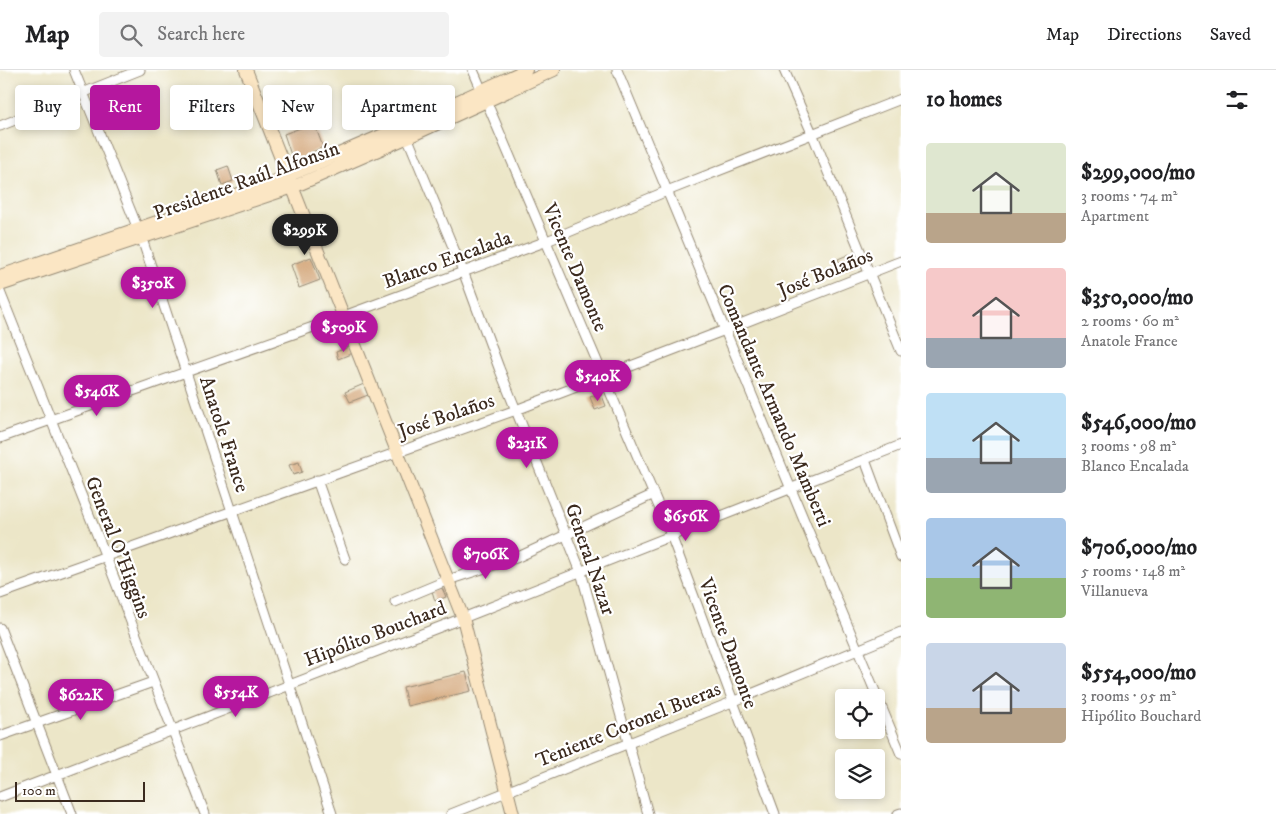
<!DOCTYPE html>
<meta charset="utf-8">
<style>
body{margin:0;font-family:"IM FELL DW Pica",serif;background:#f2f2f2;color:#202124;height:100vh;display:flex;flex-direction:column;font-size:19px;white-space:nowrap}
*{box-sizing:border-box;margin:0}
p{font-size:16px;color:#757577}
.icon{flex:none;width:28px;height:28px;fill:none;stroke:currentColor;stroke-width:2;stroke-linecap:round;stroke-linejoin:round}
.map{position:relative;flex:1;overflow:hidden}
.side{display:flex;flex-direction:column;background:#fff;width:375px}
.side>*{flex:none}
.guide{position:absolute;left:15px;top:15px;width:475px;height:45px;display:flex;gap:10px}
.controls{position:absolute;left:835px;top:619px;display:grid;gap:10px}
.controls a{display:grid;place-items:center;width:50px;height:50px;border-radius:5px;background:#fff;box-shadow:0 2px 8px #0003;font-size:25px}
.scale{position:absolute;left:15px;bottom:12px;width:130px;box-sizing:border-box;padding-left:5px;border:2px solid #3b2a1e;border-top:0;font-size:14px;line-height:18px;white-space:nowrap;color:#3b2a1e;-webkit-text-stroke:4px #fff;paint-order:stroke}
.price{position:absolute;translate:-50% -42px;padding:0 11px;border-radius:18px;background:#b5179e;color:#fff;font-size:16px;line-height:32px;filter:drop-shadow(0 1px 2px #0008)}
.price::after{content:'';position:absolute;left:50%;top:30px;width:15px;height:11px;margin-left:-8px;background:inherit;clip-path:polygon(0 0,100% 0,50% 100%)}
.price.current{background:#222;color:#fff}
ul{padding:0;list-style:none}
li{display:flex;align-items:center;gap:15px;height:125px;padding:0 25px}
li span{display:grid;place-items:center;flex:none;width:140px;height:100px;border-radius:5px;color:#555}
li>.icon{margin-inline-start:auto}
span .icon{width:60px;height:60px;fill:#fffc;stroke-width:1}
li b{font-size:21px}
h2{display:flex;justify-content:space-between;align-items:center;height:60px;padding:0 25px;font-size:21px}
.chip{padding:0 18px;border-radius:5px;background:#fff;box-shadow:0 2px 8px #0003;font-size:18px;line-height:45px}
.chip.current{background:#b5179e;color:#fff}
header{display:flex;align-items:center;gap:30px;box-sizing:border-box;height:70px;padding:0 25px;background:#fff;border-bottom:1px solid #e0e0e0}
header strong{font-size:24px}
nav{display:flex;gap:28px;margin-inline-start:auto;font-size:18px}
.search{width:350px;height:45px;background:#f2f2f2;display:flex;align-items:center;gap:12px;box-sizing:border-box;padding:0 18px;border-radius:5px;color:#757577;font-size:19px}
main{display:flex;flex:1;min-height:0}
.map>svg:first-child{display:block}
.building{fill:#d4a77a}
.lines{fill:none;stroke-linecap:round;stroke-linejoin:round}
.street-casing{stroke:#948873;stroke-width:11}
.secondary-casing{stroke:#948873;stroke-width:14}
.street{stroke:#fff;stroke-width:9}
.secondary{stroke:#fbe6c4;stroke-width:12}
.labels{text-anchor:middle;stroke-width:4.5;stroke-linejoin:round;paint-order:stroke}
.street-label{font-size:20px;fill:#3b2a1e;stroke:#fff}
</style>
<header>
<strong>Map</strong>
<div class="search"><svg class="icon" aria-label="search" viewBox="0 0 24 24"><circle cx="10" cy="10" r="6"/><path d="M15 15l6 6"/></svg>Search here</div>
<nav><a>Map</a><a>Directions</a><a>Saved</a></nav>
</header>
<main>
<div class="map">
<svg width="901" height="744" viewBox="0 0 901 744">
<rect width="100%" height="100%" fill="#fff"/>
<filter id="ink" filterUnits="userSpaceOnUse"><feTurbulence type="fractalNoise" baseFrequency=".02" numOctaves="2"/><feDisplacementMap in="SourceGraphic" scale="10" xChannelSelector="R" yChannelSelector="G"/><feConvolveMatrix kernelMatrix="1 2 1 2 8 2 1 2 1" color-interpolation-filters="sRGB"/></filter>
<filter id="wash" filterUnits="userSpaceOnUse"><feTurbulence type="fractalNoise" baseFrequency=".0096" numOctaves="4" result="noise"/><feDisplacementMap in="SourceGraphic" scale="20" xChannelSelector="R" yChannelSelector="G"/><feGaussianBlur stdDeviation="1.12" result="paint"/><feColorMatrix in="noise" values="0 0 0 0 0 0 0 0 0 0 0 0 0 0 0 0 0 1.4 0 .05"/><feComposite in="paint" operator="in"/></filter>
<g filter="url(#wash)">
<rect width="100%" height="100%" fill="#ece6c8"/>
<g id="blocks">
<path class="building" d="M314,53L323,77L293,91L284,64Z
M228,96L233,111L222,115L217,100Z
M300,159L305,169L287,176L283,166Z
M850,184L855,195L843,200L838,189Z
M311,187L320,210L299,218L291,195Z
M351,276L353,283L338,289L336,282Z
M364,314L368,325L350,332L345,322Z
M601,323L606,336L595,340L590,327Z
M299,392L302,402L293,405L289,395Z
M442,518L446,527L435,531L432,521Z
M466,602L471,621L407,636L403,617Z"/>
</g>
</g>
<g filter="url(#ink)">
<use href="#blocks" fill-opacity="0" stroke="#948873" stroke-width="1"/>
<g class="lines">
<defs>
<path id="street" d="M74,0L142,169L332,744
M473,0L671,465L775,744
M617,0L901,684
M784,0L812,63L901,281
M0,56L140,0
M406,64L463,201L499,298L581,502L648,744
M0,222L106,487L205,744
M0,368L344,246L547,171L667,121L901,29
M865,390L901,487
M317,410L345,489
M0,524L516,340L725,260L901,191
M395,532L448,510L516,488L652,425
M0,558L72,744
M0,666L153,612
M0,727L463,548L901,375
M451,744L732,632L901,562
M898,744L901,743"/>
<path id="secondary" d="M246,0L463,548L513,744
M0,206L276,111L404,56L526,0
M0,215L293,117L408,67L554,0"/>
</defs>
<use href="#street" class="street-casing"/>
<use href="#secondary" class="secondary-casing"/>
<use href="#street" class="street"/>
<use href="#secondary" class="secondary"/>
</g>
</g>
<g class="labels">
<g class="street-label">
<text transform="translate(246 110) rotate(-20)" y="7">Presidente Raúl Alfonsín</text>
<text transform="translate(447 189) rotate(-20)" y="7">Blanco Encalada</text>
<text transform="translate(576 197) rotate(67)" y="7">Vicente Damonte</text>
<text transform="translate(825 202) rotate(-22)" y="7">José Bolaños</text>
<text transform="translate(775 335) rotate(67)" y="7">Comandante Armando Mamberti</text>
<text transform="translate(446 345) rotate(-19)" y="7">José Bolaños</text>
<text transform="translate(225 364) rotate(72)" y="7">Anatole France</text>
<text transform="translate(119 477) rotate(69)" y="7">General O'Higgins</text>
<text transform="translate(591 489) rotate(71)" y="7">General Nazar</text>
<text transform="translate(375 563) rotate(-21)" y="7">Hipólito Bouchard</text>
<text transform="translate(729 573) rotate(70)" y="7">Vicente Damonte</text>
<text transform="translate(628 654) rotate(-22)" y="7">Teniente Coronel Bueras</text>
</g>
</g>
</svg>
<div class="controls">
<a><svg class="icon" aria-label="locate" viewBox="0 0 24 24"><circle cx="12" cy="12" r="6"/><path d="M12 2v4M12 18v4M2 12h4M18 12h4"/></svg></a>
<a><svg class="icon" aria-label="layers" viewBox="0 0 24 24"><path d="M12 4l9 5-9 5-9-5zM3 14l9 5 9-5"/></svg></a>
</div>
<div class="scale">100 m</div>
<b class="price current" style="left:305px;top:186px">$299K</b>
<b class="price" style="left:153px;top:239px">$350K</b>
<b class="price" style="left:344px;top:283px">$509K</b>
<b class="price" style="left:598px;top:332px">$540K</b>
<b class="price" style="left:97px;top:347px">$546K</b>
<b class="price" style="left:527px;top:399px">$231K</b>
<b class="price" style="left:686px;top:472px">$656K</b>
<b class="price" style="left:486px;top:510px">$706K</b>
<b class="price" style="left:236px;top:648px">$554K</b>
<b class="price" style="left:81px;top:651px">$622K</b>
<div class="guide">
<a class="chip">Buy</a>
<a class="chip current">Rent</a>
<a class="chip">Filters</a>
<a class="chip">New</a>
<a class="chip">Apartment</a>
</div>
</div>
<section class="side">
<h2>10 homes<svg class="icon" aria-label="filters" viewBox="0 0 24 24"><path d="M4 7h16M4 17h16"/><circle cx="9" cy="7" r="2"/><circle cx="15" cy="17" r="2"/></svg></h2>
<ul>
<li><span style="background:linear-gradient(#dfe7d0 70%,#b9a48a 0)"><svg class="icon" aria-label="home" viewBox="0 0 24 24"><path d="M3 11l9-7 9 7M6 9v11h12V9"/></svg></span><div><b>$299,000/mo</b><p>3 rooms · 74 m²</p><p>Apartment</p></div></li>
<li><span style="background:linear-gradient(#f6c9c9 70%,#9aa5b1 0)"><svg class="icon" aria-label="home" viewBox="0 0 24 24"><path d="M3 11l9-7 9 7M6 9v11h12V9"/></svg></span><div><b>$350,000/mo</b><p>2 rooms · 60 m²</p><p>Anatole France</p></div></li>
<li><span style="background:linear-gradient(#bfe0f5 65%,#9aa5b1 0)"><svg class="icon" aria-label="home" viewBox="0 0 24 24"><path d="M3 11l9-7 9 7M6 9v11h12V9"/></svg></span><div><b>$546,000/mo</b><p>3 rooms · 98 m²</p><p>Blanco Encalada</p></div></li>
<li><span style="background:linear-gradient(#a9c7e8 60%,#8fb573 0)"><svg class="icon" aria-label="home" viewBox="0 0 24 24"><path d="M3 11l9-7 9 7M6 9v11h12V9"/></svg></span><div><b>$706,000/mo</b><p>5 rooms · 148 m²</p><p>Villanueva</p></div></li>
<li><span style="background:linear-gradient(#c9d6e8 65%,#b9a48a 0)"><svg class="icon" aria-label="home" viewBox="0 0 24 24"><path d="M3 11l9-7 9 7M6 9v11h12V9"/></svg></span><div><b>$554,000/mo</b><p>3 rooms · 95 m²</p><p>Hipólito Bouchard</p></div></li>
</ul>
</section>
</main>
